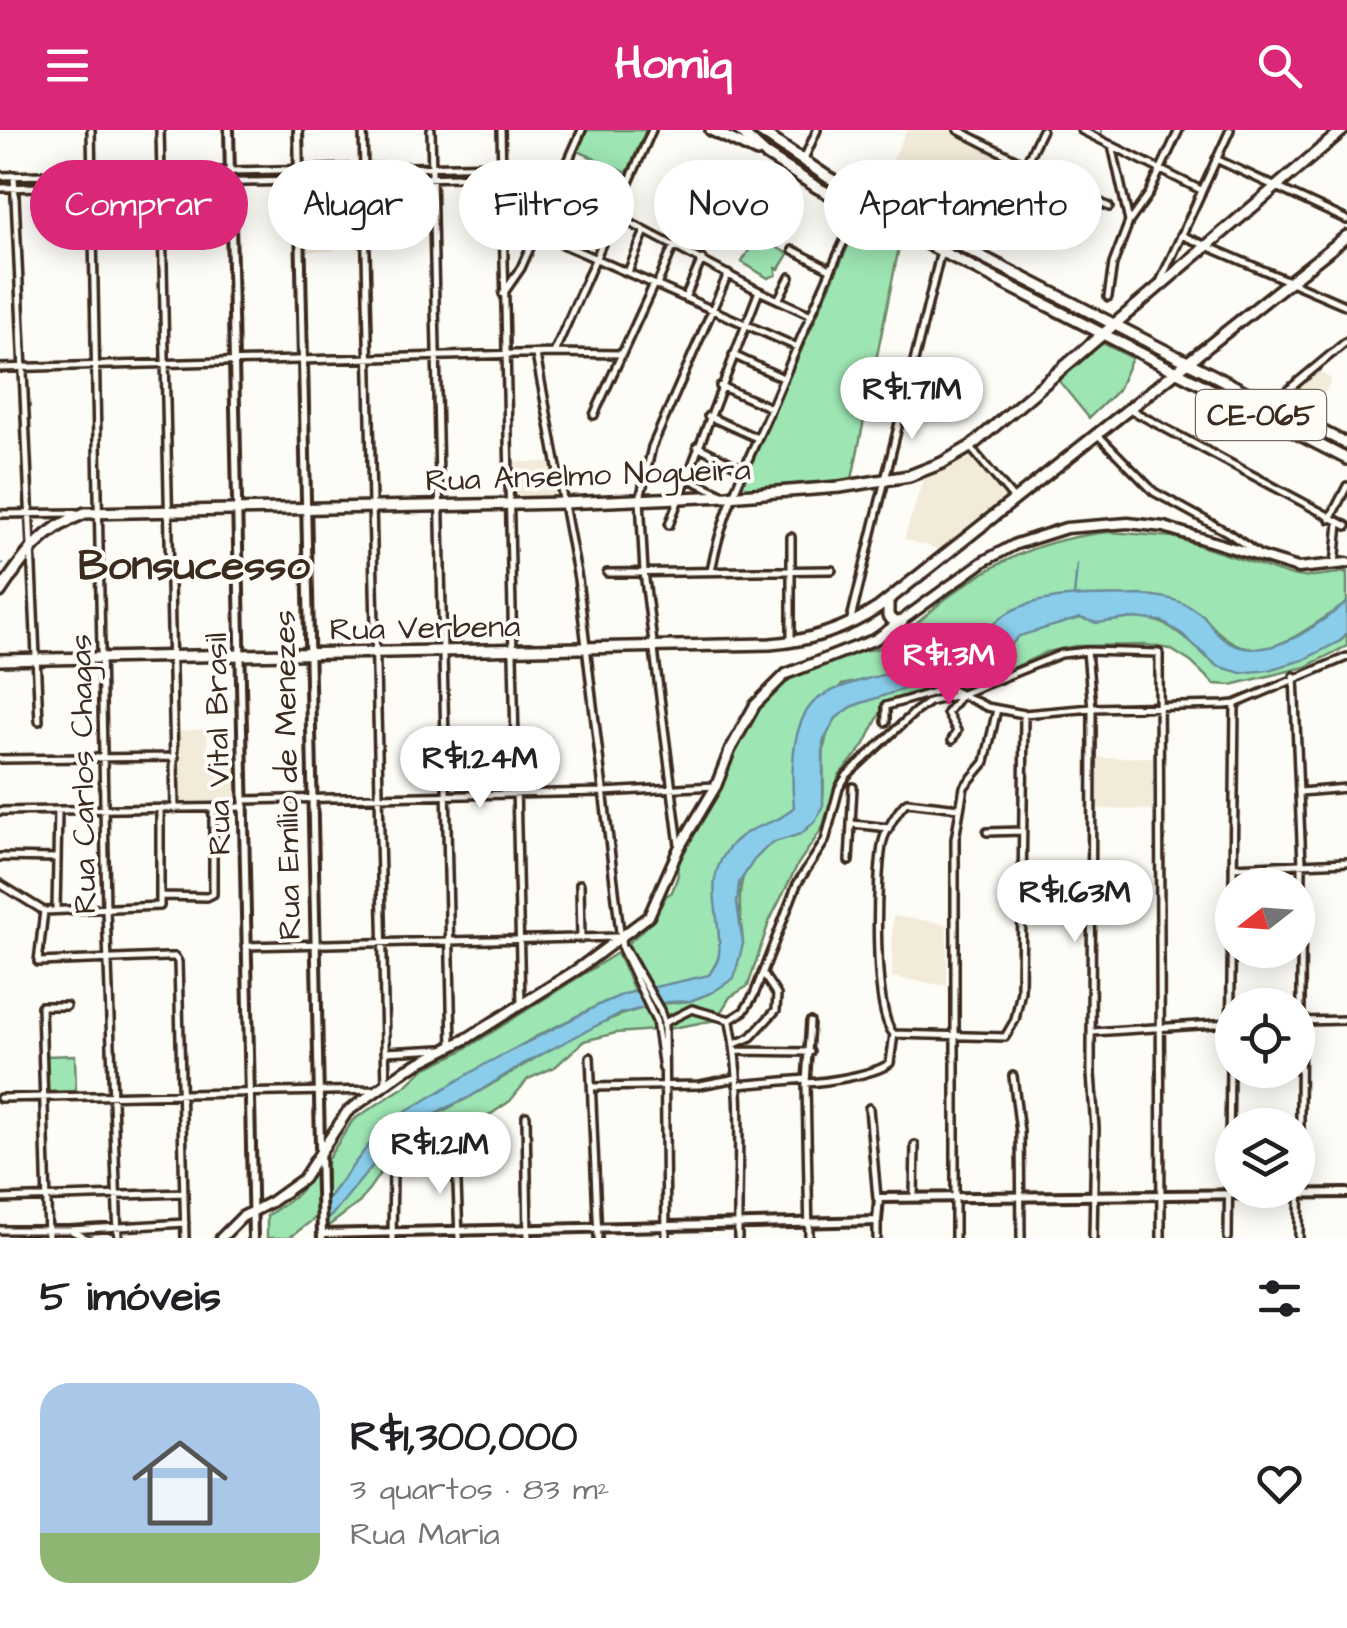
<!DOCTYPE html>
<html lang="pt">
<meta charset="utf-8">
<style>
body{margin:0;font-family:"Architects Daughter",sans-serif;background:#f6f6f6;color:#202124;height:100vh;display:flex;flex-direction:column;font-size:38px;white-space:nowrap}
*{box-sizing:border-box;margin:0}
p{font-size:32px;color:#757577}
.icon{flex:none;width:55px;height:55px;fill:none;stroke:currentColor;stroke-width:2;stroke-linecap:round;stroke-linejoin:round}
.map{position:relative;height:1108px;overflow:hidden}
.drawer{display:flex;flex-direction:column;background:#fff;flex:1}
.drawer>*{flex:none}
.banner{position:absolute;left:30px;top:30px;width:1288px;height:90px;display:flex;gap:20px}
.needle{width:65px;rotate:253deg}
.controls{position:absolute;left:1215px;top:738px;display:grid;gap:20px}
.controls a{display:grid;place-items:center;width:100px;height:100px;border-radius:50%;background:#fff;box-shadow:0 5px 25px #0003;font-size:50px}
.price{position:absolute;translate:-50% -85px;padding:0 22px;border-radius:35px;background:#fff;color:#222;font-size:32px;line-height:65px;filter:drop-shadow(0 2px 5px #0008)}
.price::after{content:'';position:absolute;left:50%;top:60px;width:30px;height:22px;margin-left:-15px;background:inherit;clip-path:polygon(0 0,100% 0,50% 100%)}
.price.active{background:#db2777;color:#fff}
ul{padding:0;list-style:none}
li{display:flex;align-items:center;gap:30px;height:250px;padding:0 40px}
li+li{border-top:2px solid #e0e0e0}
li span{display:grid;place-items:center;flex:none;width:280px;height:200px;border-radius:30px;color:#555}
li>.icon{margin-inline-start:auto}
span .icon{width:120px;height:120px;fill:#fffc;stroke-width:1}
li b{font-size:42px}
h2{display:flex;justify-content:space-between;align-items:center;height:120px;padding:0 40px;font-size:42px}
.pill{padding:0 35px;border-radius:45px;background:#fff;box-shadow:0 5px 25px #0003;font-size:35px;line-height:90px}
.pill.active{background:#db2777;color:#fff}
header{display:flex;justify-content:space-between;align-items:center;height:130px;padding:0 40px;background:#db2777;color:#fff;font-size:45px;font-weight:700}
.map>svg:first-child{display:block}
.built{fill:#f3ebd9}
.green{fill:#9de5b3;stroke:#6c8868;stroke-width:2.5}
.water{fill:#8acdeb;stroke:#6a8c99;stroke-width:2.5}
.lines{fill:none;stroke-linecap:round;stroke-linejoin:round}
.stream{stroke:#6a8c99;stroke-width:2.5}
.minor-casing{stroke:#3b2a1e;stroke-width:12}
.tertiary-casing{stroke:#3b2a1e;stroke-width:14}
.secondary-casing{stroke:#3b2a1e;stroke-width:15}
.primary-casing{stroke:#3b2a1e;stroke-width:16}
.minor{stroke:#fdfcf7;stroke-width:5}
.tertiary{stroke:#fdfcf7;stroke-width:6}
.secondary{stroke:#fdfcf7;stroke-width:8}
.primary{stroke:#fdfcf7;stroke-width:9}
.labels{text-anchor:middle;stroke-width:8;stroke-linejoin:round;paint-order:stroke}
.shield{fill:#fdfcf7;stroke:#75695f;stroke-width:2.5}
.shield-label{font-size:30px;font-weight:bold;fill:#3b2a1e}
.street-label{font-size:32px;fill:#3b2a1e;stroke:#fdfcf7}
.district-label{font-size:42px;font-weight:bold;fill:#3b2a1e;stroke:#fdfcf7}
</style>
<header><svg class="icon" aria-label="menu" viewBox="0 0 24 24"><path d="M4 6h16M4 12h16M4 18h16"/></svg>Homiq<svg class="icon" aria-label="search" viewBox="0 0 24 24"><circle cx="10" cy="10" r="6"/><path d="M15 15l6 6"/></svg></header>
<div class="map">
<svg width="1347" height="1108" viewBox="0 0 1347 1108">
<rect width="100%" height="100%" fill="#fdfcf7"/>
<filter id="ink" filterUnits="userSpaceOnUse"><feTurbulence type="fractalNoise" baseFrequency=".01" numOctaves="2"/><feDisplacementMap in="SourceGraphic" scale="20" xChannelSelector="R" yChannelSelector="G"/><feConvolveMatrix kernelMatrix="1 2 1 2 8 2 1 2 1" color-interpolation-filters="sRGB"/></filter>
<g filter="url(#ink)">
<path class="built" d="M907,0H952L1003,25L964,112L875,67Z
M169,59H205L204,98L167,96V61Z
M304,85H335L333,121H305Z
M1317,240L1331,249L1313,291L1276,273Z
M971,325L1005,369L942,420L904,409L923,350Z
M512,332H550L557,365L518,368L514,365Z
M207,599L208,626H235L237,665L233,671L179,673L178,601Z
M1154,627L1153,680L1096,679L1095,628Z
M893,786L947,794V856L892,847Z"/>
<path class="green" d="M587,0H646L627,43L578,21Z
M781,65L788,70L768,112L788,124L779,139L776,138V145L768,148L742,132Z
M861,87L900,112L852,349L739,359Z
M1102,213L1132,228L1118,260L1089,288L1059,251Z
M1110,402L1173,407L1289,445L1305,447L1347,442V473C1295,506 1251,550 1203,485L1108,466L1059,468L984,501L971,521L959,529L842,555L802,590L796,615L794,677C771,702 740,692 721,731C710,755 722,799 719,825C718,832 712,839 709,846L652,858L628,813L652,792L666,766L672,762L678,745L677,736C691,709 708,682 720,655C733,627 741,596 761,573C785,545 817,530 852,521C860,519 868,521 875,519C900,512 924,486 944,470C995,430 1045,408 1110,402Z
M1080,488C1103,495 1114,489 1136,488C1171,487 1192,516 1217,536L1340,511L1347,503V516L1305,537L1231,555L1214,554L1191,532L1170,519L1147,515L1075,516L1047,522L972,557H948L884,575L864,616L839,645L822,699L798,734L769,792L748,856L730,867L716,890L667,899L668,890L661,874L690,871L713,862L743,814C740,776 730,735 773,713C788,705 801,707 813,693C836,666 811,624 834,591C849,570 914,554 940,552C947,551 956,553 963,552C992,546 998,518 1021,505C1038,496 1061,494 1080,488Z
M617,823L635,862L603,873L535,907L402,984L368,1016L326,1071L327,1030L353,990L407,955L424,939L462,921Z
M644,878L656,900L616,903L584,911L555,937L528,949L510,971L491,984L454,996L385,1036L360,1072L327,1097L326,1092C346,1066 366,1037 389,1015C411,994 442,982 468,968C525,937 580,894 644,878Z
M75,925L76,961L46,962L45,926Z
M315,1044L318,1086L289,1108H267V1086L294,1067Z"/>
<path class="water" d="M1140,465C1162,466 1181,469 1199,483C1208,489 1212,499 1220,506C1241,525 1270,520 1294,508C1313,499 1329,485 1347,473V503L1340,511L1303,530L1268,540L1241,543L1217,536L1182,504L1161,491L1134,488L1097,493L1080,488L1019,506L988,541L974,549L909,557L853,576L836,588L823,612V675L816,690L801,704L771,713L754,730L739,753L737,773L743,814L734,848L713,862L690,871L668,872L619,884L523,934L470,967L441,980L389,1016L326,1092V1071L368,1016L402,984L487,933L603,873L624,864L709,845C713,839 718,832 719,825C723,784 698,750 734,712C753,693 777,696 794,677C791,646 790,594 815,571C839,549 925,537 959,529C977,517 985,499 1003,486C1039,461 1098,467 1140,465Z"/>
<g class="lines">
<path class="stream" d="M1101,0L1105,18
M0,434H3
M1074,467L1077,434"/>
<defs>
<path id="minor" d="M91,0L106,779L118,1108
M160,0L175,679
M363,0L386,954
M431,0L452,917
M501,0L521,874
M958,0L1109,77
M1081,0L1201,60
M804,29L817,0
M1216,29L1347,90
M1026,33L1042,0
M14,45L39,591
M0,46L501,35
M0,58L500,46
M615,85L759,161L811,185
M1129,92L1149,64L1179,0
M537,103L797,217
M1181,105L1347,176
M793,120L830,139
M628,142L645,101
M1160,152L1230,0
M657,155L674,115
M503,164L521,138L582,0
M1108,167L1113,134L1129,92L1112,15
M685,168L702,129
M778,170L790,147
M554,223L652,0
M536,225L578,449L622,819L656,891L663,939
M733,225L783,248
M0,238L554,223L622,224
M720,256L771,278
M1270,275L1347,211
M1131,280L1347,396
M594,285L654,154
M708,286L757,308
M1099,306L1154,362L1227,402L1257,423
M697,316L743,339
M970,317L1013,368
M685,347L724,365
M0,384L77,383
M1330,389L1347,356
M669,395L759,161
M1335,435L1339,393
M711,441C721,386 746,334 769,283C798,215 826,147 859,80
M607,443L832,440
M850,493L941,121
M791,512V407
M1087,521L1092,578L1091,944L1095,998L1093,1108
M1294,546L1302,734L1299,1108
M886,592V576L948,558L987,577L1024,584L1092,578L1225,575L1235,574L1347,527
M952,610L957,601L947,583L960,566
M0,629L175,627
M1300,662L1347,658
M243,670L603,662L715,656
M0,681L243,677
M853,694L889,698
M987,702L1022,701
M679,715L644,442L640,369L652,317L728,144
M0,727L57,728
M849,731L853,657
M1233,737L1347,732
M0,754L44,781L160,776V679
M580,754L581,809
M1233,755L1235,574
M162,766L207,767L213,764V679
M56,780L58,681
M44,781L38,832L166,827H175L178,832L185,1108
M245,816L617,807
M625,819L660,880L664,893L666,1108
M1300,891L1347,890
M730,892C744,961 737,1037 738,1108
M664,893L692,879L730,890L744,881L754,865L797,754L825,711L839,658L847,645L915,582L929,572L962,564L1061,524L1087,521L1159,523L1161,1108
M1093,902L1230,893
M894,904L1005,907L1015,890L1021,861L1024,584
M735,914L751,907L776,880L777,865L763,844
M735,921L810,922
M385,922L442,919
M590,927L598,1108
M1013,946L1020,1002L1021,1108
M806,953C826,952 874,945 890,933L894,904C872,884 876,742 883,711C885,702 900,676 907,672L959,678
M737,955L806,949
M593,957L700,955L737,948
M0,968L377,960
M869,978L877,1068
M526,986L528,1108
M456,1026L459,1108
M914,1067L915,1015
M0,1069L184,1063
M877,1091V1108
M0,1100H69L185,1093
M72,1101L86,1108
M48,1108L41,876H66
M392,1108L393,1039
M809,1108L806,953L810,892
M955,1108V709L964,657L985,632L997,579
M1228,1108L1232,761"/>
<path id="tertiary" d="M229,0L253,1108
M298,0L322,1108
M322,1104L877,1091L879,1068L1347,1063"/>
<path id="secondary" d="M221,1108L242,1087L271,1072L303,1049L347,982L407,939L466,909L578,839L649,786L679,718L716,656L730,620L755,575L786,544L876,509L984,431L1016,414L1066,398L1128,393L1164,397L1298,438L1347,433"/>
<path id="primary" d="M711,0L757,22
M739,0L765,24L818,58L1347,329
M758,0L829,48L1347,314
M0,462C25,425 41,400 85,383L563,373L727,366L840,357L909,346L942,333L970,317L1343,0
M888,471V486L895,492H902
M0,530L770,514C810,511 844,500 878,478L1347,106"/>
</defs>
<use href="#minor" class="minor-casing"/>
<use href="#tertiary" class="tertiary-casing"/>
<use href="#secondary" class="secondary-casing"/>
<use href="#primary" class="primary-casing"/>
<use href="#minor" class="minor"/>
<use href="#tertiary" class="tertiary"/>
<use href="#secondary" class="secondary"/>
<use href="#primary" class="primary"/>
</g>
</g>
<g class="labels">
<rect class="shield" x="1196" y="260" width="130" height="50" rx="8"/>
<g class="shield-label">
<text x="1261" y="295">CE-065</text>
</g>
<g class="street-label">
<text transform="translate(588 344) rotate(-2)" y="11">Rua Anselmo Nogueira</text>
<text transform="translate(425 497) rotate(-1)" y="11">Rua Verbena</text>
<text transform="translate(217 614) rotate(-91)" y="11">Rua Vital Brasil</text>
<text transform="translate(82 644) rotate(-91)" y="11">Rua Carlos Chagas</text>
<text transform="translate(286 645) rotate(-91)" y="11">Rua Emílio de Menezes</text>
</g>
<g class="district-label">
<text x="194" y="449">Bonsucesso</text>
</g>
</g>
</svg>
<div class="controls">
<a><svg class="needle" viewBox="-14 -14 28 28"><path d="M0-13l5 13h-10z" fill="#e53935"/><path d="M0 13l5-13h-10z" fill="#757577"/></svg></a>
<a><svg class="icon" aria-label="locate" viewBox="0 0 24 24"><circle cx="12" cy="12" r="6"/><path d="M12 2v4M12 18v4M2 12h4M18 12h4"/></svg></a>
<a><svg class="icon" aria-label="layers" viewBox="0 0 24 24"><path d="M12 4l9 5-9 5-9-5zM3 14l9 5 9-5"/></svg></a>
</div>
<b class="price" style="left:912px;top:312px">R$1.71M</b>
<b class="price active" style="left:949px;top:578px">R$1.3M</b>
<b class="price" style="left:480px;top:681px">R$1.24M</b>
<b class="price" style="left:1075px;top:815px">R$1.63M</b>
<b class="price" style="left:440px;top:1067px">R$1.21M</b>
<div class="banner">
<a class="pill active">Comprar</a>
<a class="pill">Alugar</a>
<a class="pill">Filtros</a>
<a class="pill">Novo</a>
<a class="pill">Apartamento</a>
</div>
</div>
<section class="drawer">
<h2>5 imóveis<svg class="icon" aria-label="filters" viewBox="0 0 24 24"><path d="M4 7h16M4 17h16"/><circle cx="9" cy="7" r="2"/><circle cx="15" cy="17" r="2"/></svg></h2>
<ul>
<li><span style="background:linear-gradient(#a9c7e8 75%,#8fb573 0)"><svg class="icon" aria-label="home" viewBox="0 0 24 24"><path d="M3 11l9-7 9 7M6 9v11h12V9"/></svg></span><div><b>R$1,300,000</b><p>3 quartos · 83 m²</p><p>Rua Maria</p></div><svg class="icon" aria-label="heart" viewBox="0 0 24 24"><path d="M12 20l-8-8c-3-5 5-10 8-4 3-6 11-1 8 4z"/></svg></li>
</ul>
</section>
